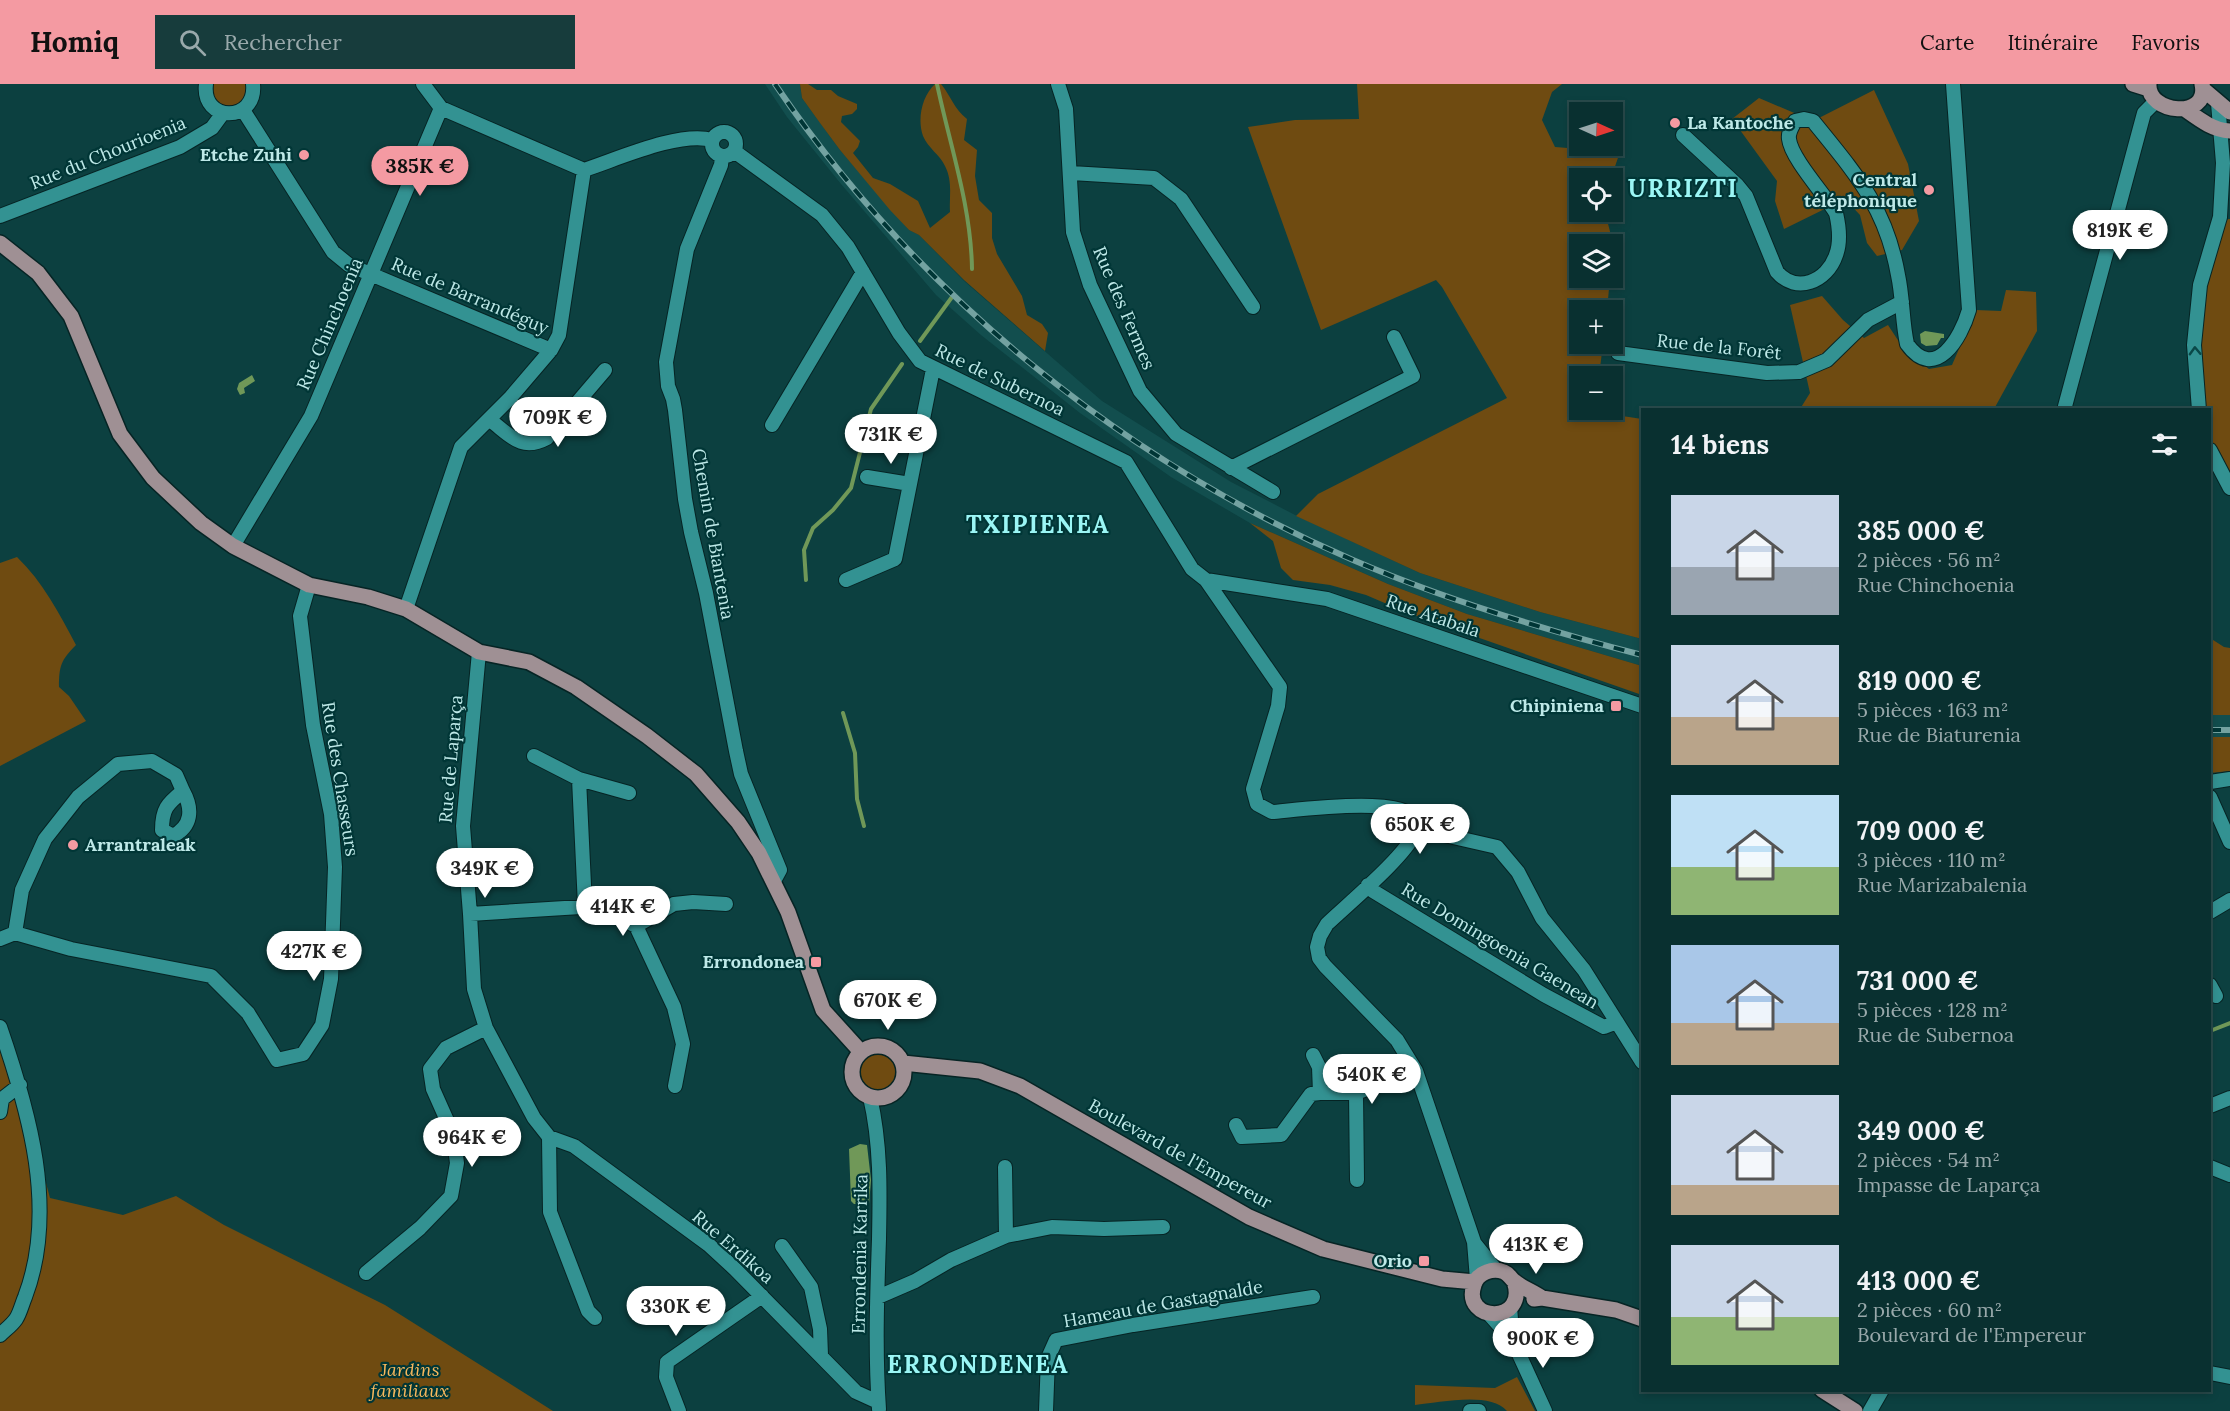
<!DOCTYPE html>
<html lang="fr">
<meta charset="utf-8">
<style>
body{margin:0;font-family:Lora,serif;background:#173c3c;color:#f1f3f6;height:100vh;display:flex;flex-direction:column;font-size:22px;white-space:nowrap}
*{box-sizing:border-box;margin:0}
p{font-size:20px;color:#99a9ab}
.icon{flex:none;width:33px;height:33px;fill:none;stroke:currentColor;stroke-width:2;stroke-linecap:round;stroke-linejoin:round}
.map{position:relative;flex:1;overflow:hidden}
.panel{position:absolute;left:1641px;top:324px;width:570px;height:984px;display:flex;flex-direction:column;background:#093030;border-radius:0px;box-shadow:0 3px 9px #0003,0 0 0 2px #294b4c}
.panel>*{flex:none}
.needle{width:39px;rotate:93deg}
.fabs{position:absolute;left:1569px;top:18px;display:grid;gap:12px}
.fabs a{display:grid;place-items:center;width:54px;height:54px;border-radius:0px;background:#093030;box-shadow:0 3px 9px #0003,0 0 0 2px #294b4c;font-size:30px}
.price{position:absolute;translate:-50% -51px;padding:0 14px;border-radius:21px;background:#fff;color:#222;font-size:20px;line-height:39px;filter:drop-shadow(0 2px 3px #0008)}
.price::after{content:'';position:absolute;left:50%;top:36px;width:18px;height:14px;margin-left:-9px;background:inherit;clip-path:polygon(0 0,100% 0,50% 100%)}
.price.active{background:#f49aa2;color:#111}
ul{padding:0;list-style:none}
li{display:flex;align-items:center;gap:18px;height:150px;padding:0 30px}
li span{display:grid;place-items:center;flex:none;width:168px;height:120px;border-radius:0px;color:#555}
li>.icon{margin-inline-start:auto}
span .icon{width:72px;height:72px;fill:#fffc;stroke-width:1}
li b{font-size:26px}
h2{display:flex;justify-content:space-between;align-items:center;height:72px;padding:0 30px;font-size:26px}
header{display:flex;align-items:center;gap:36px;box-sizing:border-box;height:84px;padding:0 30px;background:#f49aa2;color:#111}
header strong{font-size:28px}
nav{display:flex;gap:33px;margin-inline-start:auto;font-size:21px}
.search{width:420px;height:54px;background:#173c3c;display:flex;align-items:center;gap:15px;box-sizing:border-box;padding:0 21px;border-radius:0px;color:#99a9ab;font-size:22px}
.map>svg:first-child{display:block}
.built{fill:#124e4e}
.green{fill:#6f4b11}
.water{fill:#709858}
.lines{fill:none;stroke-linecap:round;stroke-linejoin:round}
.stream{stroke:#709858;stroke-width:4}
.minor-casing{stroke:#062424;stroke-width:16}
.major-casing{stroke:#062424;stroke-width:18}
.minor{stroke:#339292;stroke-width:14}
.major{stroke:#9f9094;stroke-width:15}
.rail-casing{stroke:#73a2a1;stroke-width:6}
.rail{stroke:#003636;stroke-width:4;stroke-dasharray:11;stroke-linecap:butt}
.oneway{stroke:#0a4848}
.poi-dot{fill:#f49aa2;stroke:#003636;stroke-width:2}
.labels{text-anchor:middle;stroke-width:4.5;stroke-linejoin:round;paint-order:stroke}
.poi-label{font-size:18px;font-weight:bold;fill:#bee9e8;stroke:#003636;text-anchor:end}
.street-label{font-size:18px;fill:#bee9e8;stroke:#003636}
.park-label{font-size:18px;font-style:italic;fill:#f8b95d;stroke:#003636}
.district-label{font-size:24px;font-weight:bold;letter-spacing:1.5px;fill:#9bf6f5;stroke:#003636}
</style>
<header>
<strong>Homiq</strong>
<div class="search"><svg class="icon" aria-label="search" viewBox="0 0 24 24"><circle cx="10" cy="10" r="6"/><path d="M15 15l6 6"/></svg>Rechercher</div>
<nav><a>Carte</a><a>Itinéraire</a><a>Favoris</a></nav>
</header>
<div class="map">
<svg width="2230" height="1327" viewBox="0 0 2230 1327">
<rect width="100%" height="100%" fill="#0c4040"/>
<path class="built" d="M765,0H800L802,14L840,66L909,146L919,151L964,197L1102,317L1231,398L1297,432L1420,489L1540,528L1642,555V582L1467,530L1388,500L1250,439L1171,393L1080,329L981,251L936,211L841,100L787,33Z
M2210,631H2230V653H2210Z"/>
<path class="green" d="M214,0H248L245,16C229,27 209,23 214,0Z
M800,0H808L817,6H831L838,12L857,20V25L852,30L842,32L841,38L860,57L858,63L853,69L873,94L890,100L918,117L930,144L950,128C949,112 953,98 945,82C940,71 928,64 923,52C917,35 922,12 935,0H941C951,12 954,25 967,35L964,56L977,66L975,92L979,116L992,129V154L997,170L1022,212L1027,231L1042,240L1048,249L1045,267L964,196L919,151L909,146L890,126L840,66L820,39L802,14Z
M1357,0H1562L1552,8L1542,36L1555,63L1620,68L1611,94H1580V128H1605L1614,163L1613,174L1612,160H1580V194H1610L1607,226H1580V260H1603L1599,292H1580V326H1596V328L1642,335V555L1540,528L1420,489L1296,432L1318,410L1507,314L1442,203L1436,196L1321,246L1248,43L1295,36L1359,35Z
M1874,6L1908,80L1919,137L1902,166L1877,172L1867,159L1860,131L1845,115L1784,145L1775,117L1777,97L1732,35L1759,14L1813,37Z
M2228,135H2230V404L2210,366V326H2199L2194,261L2217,147Z
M2006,206L2036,208L2037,247L1994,325H1800L1810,309L1790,221L1822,212L1843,236L1864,254L1888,241L1905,267L1929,285L1952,281L1976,226L2001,227Z
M1250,439L1388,500L1467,530L1642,582V611L1408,529L1366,511L1330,501L1293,496L1281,484L1273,457Z
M17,473C43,498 59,529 76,561C61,576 59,582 59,603L69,612L86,637L0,682V479Z
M2210,554L2224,563L2230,564V631H2210Z
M2210,653H2230V687L2210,689Z
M0,943L20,1001L50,1114L123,1131L176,1112L224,1141L385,1221L553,1327H0Z
M852 988a26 26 0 1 1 52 0a26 26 0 1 1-52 0Z
M1517,1293L1535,1327H1507C1490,1307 1438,1319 1415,1321V1301L1495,1304Z"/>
<path class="water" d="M1925,247L1944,250V254H1941L1937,261L1926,262L1921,259L1920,250Z
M252,291L255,297L244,304L245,309L240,311L237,305L239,299Z
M860,1060L867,1061L871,1096L869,1120H854L851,1117L849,1065Z"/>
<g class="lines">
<path class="stream" d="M937,0C950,62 971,121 972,185
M920,257L952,213
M806,496L804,466L813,444L833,426L851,404L871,325L902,280
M843,629L855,669L857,715L864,742
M2210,947L2230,939"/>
<defs>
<path id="minor" d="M206,0C201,39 257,39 253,0
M423,0L441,24L584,86C618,75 679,47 712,56
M1058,0L1066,25L1073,148L1090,201L1140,307L1176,350L1273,408
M243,26L333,168L349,181L551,266
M712 60a12 12 0 1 1 24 0a12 12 0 1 1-24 0Z
M1683,51L1737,101L1746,112L1777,188C1796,210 1827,198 1836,171C1841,158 1839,142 1836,129C1825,111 1791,74 1789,55C1788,48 1792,43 1795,37L1804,35L1813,37C1855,89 1886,123 1898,191C1903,214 1902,237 1907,260C1935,299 1961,254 1969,226L1953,0
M734,67L822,131L848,163L899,249L920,277L1126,378L1192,485L1206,496L1280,603L1278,622L1253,705L1257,720L1272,728C1291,727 1433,706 1416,747C1406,772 1349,819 1327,840L1320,852L1317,863L1319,874L1325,882L1397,956L1416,987L1474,1158L1477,1195
M722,73L721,81L687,165L666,278L668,302L673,315L675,326L685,415L691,448L706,509L736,667L741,690L780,786L774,797
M1071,89L1154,94L1181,115L1253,223
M0,132L180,63L212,44L223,29
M1618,269L1767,289L1799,288L1827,276L1868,236L1902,218
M2064,326L2144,29L2156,17
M2199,326L2194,261L2200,201L2220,133L2223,79L2218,19
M490,336C510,351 521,368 547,354L605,286
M772,341L863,188
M2210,366L2230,404
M1231,384L1413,292L1394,253
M867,393L910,400
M233,462L311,332L441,24
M846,496L895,475L933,285
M1206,496L1327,515L1642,622
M406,525L461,363L510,314L551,266L559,251L584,86
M479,568L463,742L470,830L474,905L486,944L534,1034L549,1053
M534,672L579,695L629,709
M579,695L585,822
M2210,698L2230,695
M2210,713L2230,758
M1418,745L1497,763L1518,788L1542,834L1584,886L1642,978
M1368,801L1373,807L1544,911L1604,943L1617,938
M2210,828L2230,816
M470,830L597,822L636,842L674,923L683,960L675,1002
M636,842L674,820L693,818L726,820
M15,849L22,806L45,755L78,713L118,680L152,677L176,691L183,707C167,720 162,725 162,746L173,752C192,742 193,725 183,707
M0,855L15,849L71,865L211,892L248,929L277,976L303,970L322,941L331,895L335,783L331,730L313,641L300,532L309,501
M2210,901L2216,912
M0,943C29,1027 58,1126 25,1213C22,1220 20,1229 16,1235C12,1241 5,1246 0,1251
M1320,1009H1356L1357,1096
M1356,1009L1416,987
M870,1013C881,1060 880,1107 879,1155C877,1212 875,1268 879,1325
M2210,1022L2230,1014
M0,1028L2,1015L20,1001
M1236,1041L1242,1053L1281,1051L1311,1010L1320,1009L1319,983L1313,971
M549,1053L574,1062L709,1161L735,1185L856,1308L878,1318
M549,1053L550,1128L588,1227L595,1234
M1005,1083L1006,1152
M2210,1083L2230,1091
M1475,1160L1496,1186
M782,1162L811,1203L820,1245L821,1271
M366,1189L420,1144L451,1112L457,1079L453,1050L433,1005L430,985L446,964L486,944
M878,1213L915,1197L951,1176L1006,1152L1052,1143L1104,1145L1163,1143
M1510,1224L1513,1257
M1489,1230L1513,1257L1545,1327
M2210,1289L2230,1293
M679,1327L666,1293L667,1278L762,1212
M1046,1327L1048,1274L1056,1256L1133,1241L1313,1213
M1470,1327H1479
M1870,1327L1882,1306"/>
<path id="major" d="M2133,0L2149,5
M2149,0C2147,30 2210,36 2202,0
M2204,6L2230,28
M2186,26C2200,36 2213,46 2230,47
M0,159L38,189L71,232L120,350L153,394L201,439L233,462L309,501L368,513L406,525L479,568L529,578L576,603L647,652L696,690L738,738L759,769L788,828L823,926L861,968
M852 988a26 26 0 1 1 52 0a26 26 0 1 1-52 0Z
M903,979L980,987L1020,1002L1249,1133L1323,1165L1442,1195L1475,1198
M1514,1197C1529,1241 1461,1239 1474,1201C1477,1189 1493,1183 1504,1188C1509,1190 1510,1194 1514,1197C1522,1204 1534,1208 1542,1214
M1534,1215L1542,1214L1616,1226L1642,1235
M1822,1306L1855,1327"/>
</defs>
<use href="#minor" class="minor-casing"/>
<use href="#major" class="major-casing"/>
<use href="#minor" class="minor"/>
<use href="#major" class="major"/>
<defs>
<path id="rail" d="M775,0C917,210 1121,376 1353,476C1446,516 1545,546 1642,571
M2210,646H2230"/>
</defs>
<use href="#rail" class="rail-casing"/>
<use href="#rail" class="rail"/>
</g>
<defs><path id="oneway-chevron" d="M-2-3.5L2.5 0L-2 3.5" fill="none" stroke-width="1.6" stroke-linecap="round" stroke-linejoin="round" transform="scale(1.5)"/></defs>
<use class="oneway" href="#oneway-chevron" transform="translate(2195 267) rotate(-92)"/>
<g class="poi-dot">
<circle cx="1675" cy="39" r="6"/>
<circle cx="304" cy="71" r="6"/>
<circle cx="1929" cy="106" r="6"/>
<rect x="1610" y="616" width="12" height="12" rx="3"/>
<circle cx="73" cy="761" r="6"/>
<rect x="810" y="872" width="12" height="12" rx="3"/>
<rect x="1418" y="1171" width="12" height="12" rx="3"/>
</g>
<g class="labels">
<g class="poi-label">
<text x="1687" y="45" text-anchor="start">La Kantoche</text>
<text x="292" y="77">Etche Zuhi</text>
<text x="1917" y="102">Central<tspan x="1917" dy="21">téléphonique</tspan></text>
<text x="1604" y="628">Chipiniena</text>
<text x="85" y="767" text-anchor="start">Arrantraleak</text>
<text x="804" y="884">Errondonea</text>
<text x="1412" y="1183">Orio</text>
</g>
<g class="street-label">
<text transform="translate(108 69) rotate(-22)" y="6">Rue du Chourioenia</text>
<text transform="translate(470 212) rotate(23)" y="6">Rue de Barrandéguy</text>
<text transform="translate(1124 224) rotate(67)" y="6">Rue des Fermes</text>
<text transform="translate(330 240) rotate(-67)" y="6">Rue Chinchoenia</text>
<text transform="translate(1719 263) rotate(6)" y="6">Rue de la Forêt</text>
<text transform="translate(1000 296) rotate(26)" y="6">Rue de Subernoa</text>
<text transform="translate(713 450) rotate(80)" y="6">Chemin de Biantenia</text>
<text transform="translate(1433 532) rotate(19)" y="6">Rue Atabala</text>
<text transform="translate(451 675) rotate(-85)" y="6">Rue de Laparça</text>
<text transform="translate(340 695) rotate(81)" y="6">Rue des Chasseurs</text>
<text transform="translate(1500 862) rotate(31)" y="6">Rue Domingoenia Gaenean</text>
<text transform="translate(1180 1070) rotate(29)" y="6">Boulevard de l'Empereur</text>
<text transform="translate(733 1163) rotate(41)" y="6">Rue Erdikoa</text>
<text transform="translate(860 1170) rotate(-89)" y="6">Errondenia Karrika</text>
<text transform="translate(1163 1220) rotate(-10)" y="6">Hameau de Gastagnalde</text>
</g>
<g class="park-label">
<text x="410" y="1292">Jardins<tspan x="410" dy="21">familiaux</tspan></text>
</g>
<g class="district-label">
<text x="1683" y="113">URRIZTI</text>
<text x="1038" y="449">TXIPIENEA</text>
<text x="978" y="1289">ERRONDENEA</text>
</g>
</g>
</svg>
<div class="fabs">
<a><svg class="needle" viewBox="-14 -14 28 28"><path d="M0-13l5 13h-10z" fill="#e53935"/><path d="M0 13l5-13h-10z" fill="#99a9ab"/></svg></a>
<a><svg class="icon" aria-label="locate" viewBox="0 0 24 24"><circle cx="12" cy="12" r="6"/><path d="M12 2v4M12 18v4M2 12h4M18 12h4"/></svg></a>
<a><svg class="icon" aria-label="layers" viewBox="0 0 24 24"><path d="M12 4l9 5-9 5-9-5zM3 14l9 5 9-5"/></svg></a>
<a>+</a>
<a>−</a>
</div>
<b class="price active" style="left:420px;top:113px">385K €</b>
<b class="price" style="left:2120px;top:177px">819K €</b>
<b class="price" style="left:558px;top:364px">709K €</b>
<b class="price" style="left:891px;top:381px">731K €</b>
<b class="price" style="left:1420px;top:771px">650K €</b>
<b class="price" style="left:485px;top:815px">349K €</b>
<b class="price" style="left:623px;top:853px">414K €</b>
<b class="price" style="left:314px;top:898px">427K €</b>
<b class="price" style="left:888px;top:947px">670K €</b>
<b class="price" style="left:1372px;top:1021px">540K €</b>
<b class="price" style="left:472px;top:1084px">964K €</b>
<b class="price" style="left:1536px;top:1191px">413K €</b>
<b class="price" style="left:676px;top:1253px">330K €</b>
<b class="price" style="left:1543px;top:1285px">900K €</b>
<section class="panel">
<h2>14 biens<svg class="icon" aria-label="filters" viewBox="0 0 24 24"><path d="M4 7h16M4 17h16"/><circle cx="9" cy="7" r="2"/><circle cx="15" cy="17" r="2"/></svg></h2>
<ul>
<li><span style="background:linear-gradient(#c9d6e8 60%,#9aa5b1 0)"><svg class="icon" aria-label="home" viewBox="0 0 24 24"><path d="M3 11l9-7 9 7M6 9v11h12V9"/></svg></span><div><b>385 000 €</b><p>2 pièces · 56 m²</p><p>Rue Chinchoenia</p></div></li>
<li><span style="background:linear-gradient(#c9d6e8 60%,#b9a48a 0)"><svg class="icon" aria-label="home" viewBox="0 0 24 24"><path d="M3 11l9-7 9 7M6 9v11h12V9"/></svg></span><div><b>819 000 €</b><p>5 pièces · 163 m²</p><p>Rue de Biaturenia</p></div></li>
<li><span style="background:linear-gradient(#bfe0f5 60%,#8fb573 0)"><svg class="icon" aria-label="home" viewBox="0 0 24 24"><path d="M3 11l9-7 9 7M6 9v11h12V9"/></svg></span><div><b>709 000 €</b><p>3 pièces · 110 m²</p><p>Rue Marizabalenia</p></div></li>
<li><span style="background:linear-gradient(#a9c7e8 65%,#b9a48a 0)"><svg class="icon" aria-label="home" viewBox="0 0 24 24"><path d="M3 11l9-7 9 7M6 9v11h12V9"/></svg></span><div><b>731 000 €</b><p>5 pièces · 128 m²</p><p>Rue de Subernoa</p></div></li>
<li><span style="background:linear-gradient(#c9d6e8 75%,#b9a48a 0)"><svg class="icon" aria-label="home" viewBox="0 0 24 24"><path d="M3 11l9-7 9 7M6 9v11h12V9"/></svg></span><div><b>349 000 €</b><p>2 pièces · 54 m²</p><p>Impasse de Laparça</p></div></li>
<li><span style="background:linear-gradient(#c9d6e8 60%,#8fb573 0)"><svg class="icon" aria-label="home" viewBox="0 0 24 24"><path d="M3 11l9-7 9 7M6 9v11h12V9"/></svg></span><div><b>413 000 €</b><p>2 pièces · 60 m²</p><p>Boulevard de l'Empereur</p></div></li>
</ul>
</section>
</div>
